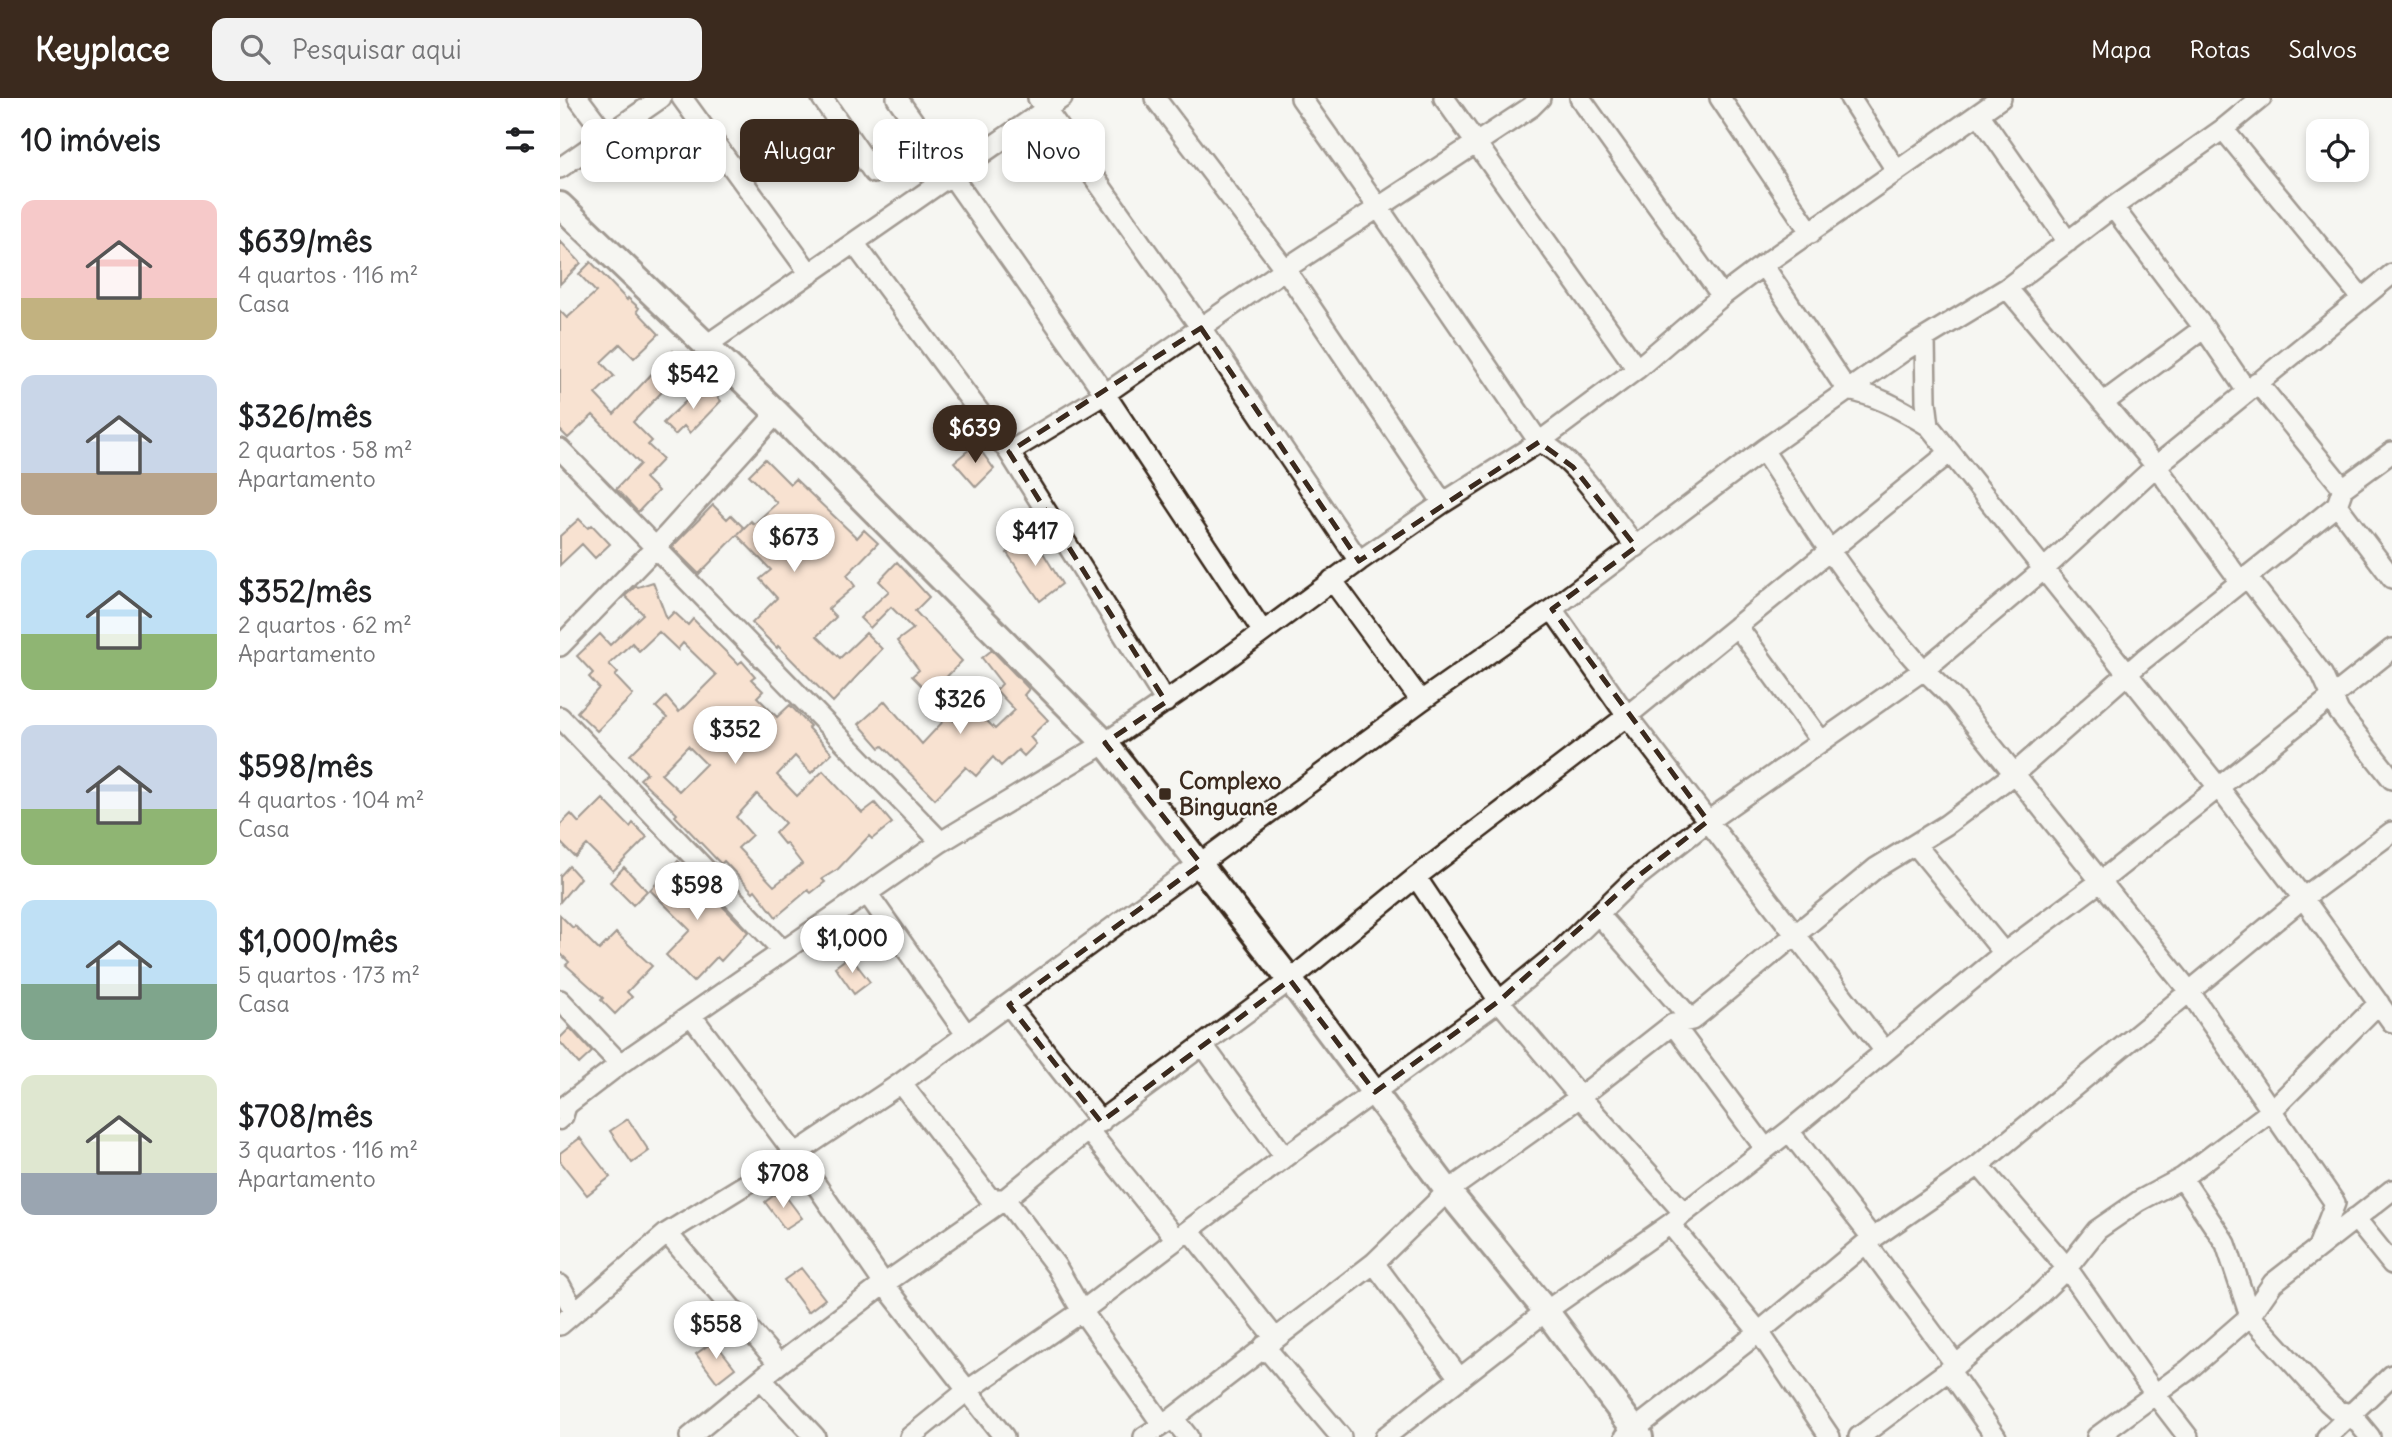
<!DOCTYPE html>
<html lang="pt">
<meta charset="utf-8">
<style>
body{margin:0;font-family:Delius,sans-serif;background:#f2f2f2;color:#202124;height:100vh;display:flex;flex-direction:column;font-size:26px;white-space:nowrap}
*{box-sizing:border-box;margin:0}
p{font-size:23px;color:#757577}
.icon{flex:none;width:38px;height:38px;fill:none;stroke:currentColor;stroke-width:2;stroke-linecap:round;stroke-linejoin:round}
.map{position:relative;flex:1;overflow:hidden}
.side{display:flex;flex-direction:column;background:#fff;width:560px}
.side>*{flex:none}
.banner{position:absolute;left:21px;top:21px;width:665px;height:63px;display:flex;gap:14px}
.tools{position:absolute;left:1746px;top:21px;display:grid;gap:14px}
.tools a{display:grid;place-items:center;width:63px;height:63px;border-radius:14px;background:#fff;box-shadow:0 4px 10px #0003;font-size:35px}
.price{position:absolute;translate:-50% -60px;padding:0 16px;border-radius:24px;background:#fff;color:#222;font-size:23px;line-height:46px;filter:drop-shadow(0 2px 4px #0008)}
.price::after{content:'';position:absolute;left:50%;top:42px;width:21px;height:16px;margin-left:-10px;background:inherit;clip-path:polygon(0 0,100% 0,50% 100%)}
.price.current{background:#3b2a1e;color:#fff}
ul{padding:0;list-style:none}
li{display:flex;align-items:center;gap:21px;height:175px;padding:0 21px}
li span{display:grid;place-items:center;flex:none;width:196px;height:140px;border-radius:14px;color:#555}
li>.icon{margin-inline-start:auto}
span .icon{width:84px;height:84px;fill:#fffc;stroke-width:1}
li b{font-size:30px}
h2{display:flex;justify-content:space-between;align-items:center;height:84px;padding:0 21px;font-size:30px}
.tag{padding:0 24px;border-radius:14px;background:#fff;box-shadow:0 4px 10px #0003;font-size:24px;line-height:63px}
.tag.current{background:#3b2a1e;color:#fff}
header{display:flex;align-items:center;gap:42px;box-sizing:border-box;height:98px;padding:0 35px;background:#3b2a1e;color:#fff}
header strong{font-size:33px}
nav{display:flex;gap:38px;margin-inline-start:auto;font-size:24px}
.search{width:490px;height:63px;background:#f2f2f2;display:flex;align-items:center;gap:18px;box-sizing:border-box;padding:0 24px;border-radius:14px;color:#757577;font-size:26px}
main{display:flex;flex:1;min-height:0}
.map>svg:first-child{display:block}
.building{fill:#facaa9;stroke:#3b2a1e;stroke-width:2;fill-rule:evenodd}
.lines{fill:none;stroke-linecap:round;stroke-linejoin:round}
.service-casing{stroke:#3b2a1e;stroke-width:15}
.minor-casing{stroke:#3b2a1e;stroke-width:24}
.tertiary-casing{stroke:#3b2a1e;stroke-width:30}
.service{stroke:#f6f6f2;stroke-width:10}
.minor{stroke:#f6f6f2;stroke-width:19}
.tertiary{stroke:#f6f6f2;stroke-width:24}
.marked{fill:none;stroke:#3b2a1e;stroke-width:5;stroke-dasharray:14 9;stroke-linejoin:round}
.poi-dot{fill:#3b2a1e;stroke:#f6f6f2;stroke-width:2.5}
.labels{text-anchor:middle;stroke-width:5;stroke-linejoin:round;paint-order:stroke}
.poi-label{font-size:23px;font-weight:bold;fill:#3b2a1e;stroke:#f6f6f2;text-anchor:start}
</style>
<header>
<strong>Keyplace</strong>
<div class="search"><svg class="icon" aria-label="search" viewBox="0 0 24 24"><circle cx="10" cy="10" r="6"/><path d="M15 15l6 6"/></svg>Pesquisar aqui</div>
<nav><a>Mapa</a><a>Rotas</a><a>Salvos</a></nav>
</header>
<main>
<section class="side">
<h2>10 imóveis<svg class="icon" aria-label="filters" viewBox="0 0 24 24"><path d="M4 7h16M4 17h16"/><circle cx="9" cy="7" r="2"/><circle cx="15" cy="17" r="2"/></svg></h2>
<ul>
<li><span style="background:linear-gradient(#f6c9c9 70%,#c2b280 0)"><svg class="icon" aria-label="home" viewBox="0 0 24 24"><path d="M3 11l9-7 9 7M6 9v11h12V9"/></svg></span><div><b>$639/mês</b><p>4 quartos · 116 m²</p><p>Casa</p></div></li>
<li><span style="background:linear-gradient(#c9d6e8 70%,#b9a48a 0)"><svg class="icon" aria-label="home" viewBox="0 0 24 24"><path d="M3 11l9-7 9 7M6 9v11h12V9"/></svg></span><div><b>$326/mês</b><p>2 quartos · 58 m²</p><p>Apartamento</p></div></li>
<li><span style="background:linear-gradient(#bfe0f5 60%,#8fb573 0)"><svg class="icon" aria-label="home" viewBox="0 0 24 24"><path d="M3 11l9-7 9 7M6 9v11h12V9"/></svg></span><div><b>$352/mês</b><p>2 quartos · 62 m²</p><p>Apartamento</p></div></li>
<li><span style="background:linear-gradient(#c9d6e8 60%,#8fb573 0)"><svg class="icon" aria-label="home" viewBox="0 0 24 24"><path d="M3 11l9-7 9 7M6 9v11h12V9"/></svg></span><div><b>$598/mês</b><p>4 quartos · 104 m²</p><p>Casa</p></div></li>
<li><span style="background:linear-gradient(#bfe0f5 60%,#7fa58c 0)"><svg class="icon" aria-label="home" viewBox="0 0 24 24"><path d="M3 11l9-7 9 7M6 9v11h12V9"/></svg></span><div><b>$1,000/mês</b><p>5 quartos · 173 m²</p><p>Casa</p></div></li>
<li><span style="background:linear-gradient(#dfe7d0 70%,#9aa5b1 0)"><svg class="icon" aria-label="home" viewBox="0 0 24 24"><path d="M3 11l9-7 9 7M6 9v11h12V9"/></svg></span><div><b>$708/mês</b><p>3 quartos · 116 m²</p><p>Apartamento</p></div></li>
</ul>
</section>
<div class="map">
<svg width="1832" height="1339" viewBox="0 0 1832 1339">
<rect width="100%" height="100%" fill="#f6f6f2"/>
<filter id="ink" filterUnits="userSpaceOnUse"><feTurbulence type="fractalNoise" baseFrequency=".0143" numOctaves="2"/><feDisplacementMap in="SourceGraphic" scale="14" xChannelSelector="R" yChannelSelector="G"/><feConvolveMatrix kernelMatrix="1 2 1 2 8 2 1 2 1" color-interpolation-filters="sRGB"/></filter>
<g filter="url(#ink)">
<path class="building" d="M0,143L21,165L0,186Z
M31,164L67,202L68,200L79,210L77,213L99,236L74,260L60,246L41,264L54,278L35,296L54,316L113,253L128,267L73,324L92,343L88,347L103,361L85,380L98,393L78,414L56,391L80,366L33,317L8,340L0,332V213L7,220L36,194L19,176Z
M145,285L161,303L130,335L124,328L115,337L103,325Z
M416,346L434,371L416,389L394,364Z
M205,361L230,386L235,381L297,440L304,432L318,445L287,477L295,488L268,511L276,519L257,538L280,560L306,535L322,551L273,604L218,548L217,550L192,525L217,500L200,481L211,472L177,437L139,476L112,449L153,407L167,421L171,417L184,430L178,436L191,423L194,426L217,405L189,377Z
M19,421L28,430L32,427L50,446L35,460L22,446L0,467V438Z
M473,438L502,486L480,503L447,455Z
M337,464L369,499L355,513L402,563L370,596L352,578L359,572L337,543L353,531L331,509L310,530L300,520L329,493L319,483Z
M93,484L107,521L114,514L128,527L133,521L178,566L182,563L195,578L191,581L203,593L197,599L217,619L230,607L250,628L248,630L272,655L251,675L235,658L217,677L237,698L263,673L302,715L315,705L332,725L312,741L309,738L278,771L262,781L265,784L251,795L248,792L216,819L195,792L193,794L164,763L161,766L115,718L117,716L80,681L87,675L70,657L107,620L96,609L106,599L119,614L156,577L123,545L118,551L119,553L99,534L79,553L72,545L49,566L58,575L55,578L73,597L37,633L17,614L39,590L29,579L33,575L17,558L40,536L50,547L83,516L65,498L76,488L78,489ZM128,648L146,666L119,693L101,676ZM197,696L225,725L215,735L224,746L226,745L242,766L214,788L178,750L192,737L176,719Z
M432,552L469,591L464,597L488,622L470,639L476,646L464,658L458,652L441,668L433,659L416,678L406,669L375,701L323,648L320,650L299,626L325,603L362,646L388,618L394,623L411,607L435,631L455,612L436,592L442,586L422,560Z
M43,701L70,729L73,725L87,739L53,773L27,747L15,759L0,744V727L11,716L19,725Z
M118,763L188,834L161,863L157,859L133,884L106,857L130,832L90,792Z
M9,768L20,780L0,804V778Z
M64,769L87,793L73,807L50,784Z
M0,817L13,830L15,828L39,852L56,835L92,868L67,894L72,899L55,916L41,902L43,900L6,867L9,864L0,855Z
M290,858L310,884L294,896L275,869Z
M10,930L32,954L19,966L0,944V940Z
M68,1021L89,1053L72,1065L50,1033Z
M20,1040L50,1079L27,1097L0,1063V1055Z
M221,1092L242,1120L225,1131L205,1104Z
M241,1170L265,1201L248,1214L224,1182Z
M154,1243L175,1270L157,1284L136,1256Z"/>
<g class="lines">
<defs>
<path id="service" d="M0,1026L7,1020L11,1007"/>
<path id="minor" d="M18,0L46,37
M122,0L250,176
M262,0L314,75
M337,0L545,296L703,534
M478,0L641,230L799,463
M595,0L725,171L883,405
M741,0L818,109L979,344C1014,358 1052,419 1076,449
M884,0L1077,271
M1020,0L1162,198
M1160,0L1251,135
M1290,0L1336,72
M1419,16L1508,144
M1663,31L1801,199
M0,70L101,0
M1553,109L1644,230L1687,293
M294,145L449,354L606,604
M1203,167L1287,292C1318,297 1342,312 1369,328L1659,690L1743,800L1832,924
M1447,190L1596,368L1681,484
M1365,241L1366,303L1369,328
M148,246L502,0
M1697,284L1783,390
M1543,305L1644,230
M0,351L381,744
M1203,352C1250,424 1296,496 1353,560C1366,575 1381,588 1395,602L1629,893L1775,1105L1758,1149
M449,354L545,296L725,171L971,9L980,0
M1777,407L1832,480
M1687,479L1762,576L1779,614L1832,681
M772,482L861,603
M992,511L1067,618L1325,953
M1177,528L1261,643
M0,548L96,449L217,315
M0,619L223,853
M1355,746L1444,855
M856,779L939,903L1020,999L1124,1115
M307,795L406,936
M1039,817L1132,922
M0,902L60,966
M449,907L541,1024
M131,917L235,1056L324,1186L444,1339
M1113,926L1205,1050
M643,947L725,1059
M341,985L428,1098L435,1101H445L496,1168L522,1213L602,1326
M0,1012L60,966L381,744L545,645L661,565L799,463L883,405L979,344L1077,271L1162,198L1203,167L1441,0
M528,1032L616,1141
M1229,1033L1313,1141
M1419,1067L1507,1170L1595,1296L1628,1339
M1622,1080L1666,1146L1690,1218L1768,1304L1778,1313L1791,1316L1810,1339
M1795,1120L1832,1166
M1110,1126L1199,1234L1270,1339
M630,1133L715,1240
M107,1135L219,1266
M1306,1145L1396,1267
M814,1165L900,1281
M0,1187L14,1213
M0,1227L107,1135L235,1056L341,985L861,603L992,511L1203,352L1345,252L1447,190L1553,109L1663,31L1701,0
M704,1248L781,1339
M1389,1272L1436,1339
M201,1281L255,1339
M613,1320L628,1339
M130,1339L219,1266L324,1186L445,1101L528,1032L730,882L856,779L1067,618L1389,355
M350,1339L408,1292L522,1213L725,1059L939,903L1000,853L1072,783L1148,723L1365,571L1483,472L1596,368L1832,176
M584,1339L613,1320L814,1165L888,1093L1020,999L1113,926L1132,922L1316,770L1386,727L1455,675L1584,561L1777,407L1783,390L1832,354
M825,1339L986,1213L1110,1126L1229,1033L1444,855L1541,783L1832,551
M1065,1339L1199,1234L1306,1145L1419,1067L1743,800L1832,734
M1299,1339L1396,1267L1472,1204L1507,1170L1537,1132L1579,1103L1622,1080L1711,1013L1819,905
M1537,1339L1628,1272L1690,1218L1713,1185L1832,1092
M1767,1339L1832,1277"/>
<path id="tertiary" d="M0,107L217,315L545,645L730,882L888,1093L986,1213L1080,1339"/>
</defs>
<use href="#service" class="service-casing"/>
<use href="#minor" class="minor-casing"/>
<use href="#tertiary" class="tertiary-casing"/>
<use href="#service" class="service"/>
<use href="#minor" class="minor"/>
<use href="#tertiary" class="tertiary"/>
</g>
</g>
<path d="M0 0H1832V1339H0ZM641,230L799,463L979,344L1013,369L1076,449L992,511L1148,723L1072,783L939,903L815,994L730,882L541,1024L449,907L641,766L545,645L606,604L449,354Z" fill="#f6f6f2" fill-opacity=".55" fill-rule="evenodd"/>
<path class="marked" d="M641,230L799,463L979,344L1013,369L1076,449L992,511L1148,723L1072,783L939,903L815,994L730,882L541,1024L449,907L641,766L545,645L606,604L449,354Z"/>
<rect class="poi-dot" x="598" y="689" width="14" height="14" rx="3.5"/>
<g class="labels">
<g class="poi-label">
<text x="619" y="691">Complexo<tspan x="619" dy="26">Binguane</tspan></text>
</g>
</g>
</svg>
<div class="tools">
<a><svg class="icon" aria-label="locate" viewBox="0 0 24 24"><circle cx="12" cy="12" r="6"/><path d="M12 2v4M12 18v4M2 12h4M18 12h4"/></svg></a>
</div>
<b class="price" style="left:133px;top:313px">$542</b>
<b class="price current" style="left:415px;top:367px">$639</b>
<b class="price" style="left:475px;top:470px">$417</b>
<b class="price" style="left:234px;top:476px">$673</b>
<b class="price" style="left:400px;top:638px">$326</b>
<b class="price" style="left:175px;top:668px">$352</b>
<b class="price" style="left:137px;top:824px">$598</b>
<b class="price" style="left:292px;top:877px">$1,000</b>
<b class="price" style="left:223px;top:1112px">$708</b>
<b class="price" style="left:156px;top:1263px">$558</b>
<div class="banner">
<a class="tag">Comprar</a>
<a class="tag current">Alugar</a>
<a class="tag">Filtros</a>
<a class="tag">Novo</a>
</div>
</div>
</main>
